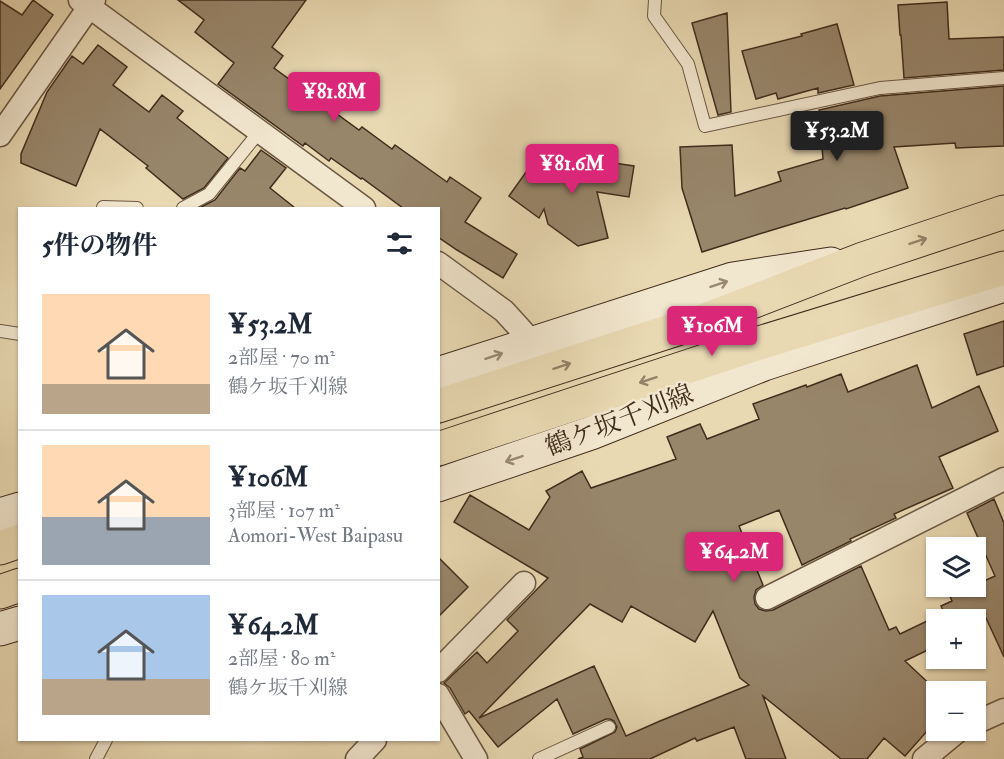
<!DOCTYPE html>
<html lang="ja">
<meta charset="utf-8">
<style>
body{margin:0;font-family:"IM FELL Double Pica","Noto Serif JP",serif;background:#f6f6f7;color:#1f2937;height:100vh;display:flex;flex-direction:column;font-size:22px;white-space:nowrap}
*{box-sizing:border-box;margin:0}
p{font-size:20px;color:#747a83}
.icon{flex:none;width:33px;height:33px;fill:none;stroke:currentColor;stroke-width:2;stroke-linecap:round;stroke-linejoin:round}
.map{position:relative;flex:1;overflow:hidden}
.drawer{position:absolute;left:18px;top:207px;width:422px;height:534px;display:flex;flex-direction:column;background:#fff;border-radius:0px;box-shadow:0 2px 4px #0004}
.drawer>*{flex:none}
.tools{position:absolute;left:926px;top:537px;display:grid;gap:12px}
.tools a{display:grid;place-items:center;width:60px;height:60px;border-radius:0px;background:#fff;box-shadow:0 2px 4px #0004;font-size:30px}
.price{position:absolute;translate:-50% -51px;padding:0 14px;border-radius:6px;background:#db2777;color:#fff;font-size:20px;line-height:39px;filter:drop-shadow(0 2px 3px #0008)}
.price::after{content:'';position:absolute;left:50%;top:36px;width:18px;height:14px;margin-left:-9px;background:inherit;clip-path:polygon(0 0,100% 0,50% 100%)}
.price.current{background:#222;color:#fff}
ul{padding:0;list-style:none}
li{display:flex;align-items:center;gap:18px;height:150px;padding:0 24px}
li+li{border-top:2px solid #e0e1e3}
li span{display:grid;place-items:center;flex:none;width:168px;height:120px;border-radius:0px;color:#555}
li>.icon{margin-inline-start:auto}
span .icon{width:72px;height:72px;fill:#fffc;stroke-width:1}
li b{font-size:26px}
h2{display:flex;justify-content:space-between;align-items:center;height:72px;padding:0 24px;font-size:26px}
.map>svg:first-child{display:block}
.building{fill:#98866b;stroke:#402c1c;stroke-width:1.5;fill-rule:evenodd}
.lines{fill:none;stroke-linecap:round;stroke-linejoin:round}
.service-casing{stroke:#6a5742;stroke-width:14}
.minor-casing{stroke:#6a5742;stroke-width:25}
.secondary-casing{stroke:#402c1c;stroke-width:35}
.trunk-casing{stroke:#402c1c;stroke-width:35}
.service{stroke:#f1e6ce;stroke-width:12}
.minor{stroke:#f1e6ce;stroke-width:22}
.secondary{stroke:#f1e6ce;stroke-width:33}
.trunk{stroke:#e9d9b3;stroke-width:33}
.oneway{stroke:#948268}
.oneway2{stroke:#988975}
.labels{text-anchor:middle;stroke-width:5;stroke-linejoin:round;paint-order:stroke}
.street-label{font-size:26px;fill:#402c1c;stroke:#f1e6ce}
</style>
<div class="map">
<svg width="1004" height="759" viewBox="0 0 1004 759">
<rect width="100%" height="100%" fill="#e9d9b3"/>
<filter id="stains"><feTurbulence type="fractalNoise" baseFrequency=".00333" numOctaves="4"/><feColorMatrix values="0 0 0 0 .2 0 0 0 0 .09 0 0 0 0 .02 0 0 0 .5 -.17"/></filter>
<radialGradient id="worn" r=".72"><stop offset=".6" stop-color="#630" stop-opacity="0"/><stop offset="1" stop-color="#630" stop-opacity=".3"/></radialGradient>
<path class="building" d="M33,0L53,15L0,89V1L22,15Z
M178,0H306L272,47L283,56L274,68L359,130L362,127L392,149L395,145L447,182L450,177L481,198L465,222L517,254L503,278L457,250L438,237V208H403L362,178L361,179L331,158L329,161L305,143L303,146L218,84L234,63L195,32L204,20Z
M947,2L949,39L1004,37V70L904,78L901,35H900L898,5Z
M727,13L731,112L718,115L692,23Z
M837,24L854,85L818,93V88L778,99L776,93L756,99L742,51L802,36L801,34Z
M98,45L127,67L113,85L149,112L162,95L183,111L177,118L228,158L204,188L183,199L146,168L148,166L100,129L76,186L21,163V154L47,92L72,56L83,64Z
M1004,86V146L956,148L955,143L894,147L908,188L846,209L845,208L769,231L702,252L682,188L680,147L732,145L735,196L781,181L778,172L823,159L819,110L880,96Z
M544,147L591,181L594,160L634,166L629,197L597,192L608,238L578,246L548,224L544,209L539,218L509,196Z
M261,150L286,168L270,188L295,208H199L215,200L240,168L245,171Z
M1004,321V366L977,375L964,334Z
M917,365L932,408L979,386L998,431L939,457L953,488L894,514L896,518L850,539L851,541L802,565L779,510L739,526L763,585L756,590L754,597L755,604L759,609L766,611L773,610L861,566L889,630L896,627L900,634L944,613L941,606L952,601L950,596L971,586H975V585L995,576L967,513L994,499L1004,523V657L986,618L975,623V620H936V646L905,661L936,690V721L905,756L884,738L867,759H841L763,696L786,759H746L734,727L697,741L695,738L650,759H578L583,757L580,749L615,732L617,727L614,721L610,719H606L573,734L557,699L498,747L469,711L465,714L450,688L444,683L477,652L487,663L518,631L507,620L548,578L454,522L470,495L529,530L550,497L546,491L582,471L591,488L676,459L667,437L700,424L707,439L759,419L753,404L806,385L807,387L841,374L848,392ZM590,604L622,622L631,606L695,642L713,611L740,678L749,685L660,721L626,736L594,666L479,718Z
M438,557L468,587L438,617Z"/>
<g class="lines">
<defs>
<path id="service" d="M655,0L654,16L688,64L705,126L880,88L1004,78
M103,207L137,208
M183,208L209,194L259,132
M0,331L20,334
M96,759L106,740
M539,759L609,727"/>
<path id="minor" d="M80,0L364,208
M0,135L94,0
M438,263L504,311L533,343
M767,598L1004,479
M438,671L524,583
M438,695L476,759
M975,723L1004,710
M357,759L375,740
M924,759L959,730"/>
<path id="secondary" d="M438,374L733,279L831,264
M438,485L591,433L764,364L1004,285
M0,515L20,509
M0,629L20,623"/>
<path id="trunk" d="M438,406L708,319L863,259L1004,212
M438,449L756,344L1004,268
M0,548L20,541
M0,592L20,585"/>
</defs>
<use href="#service" class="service-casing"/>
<use href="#minor" class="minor-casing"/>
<use href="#secondary" class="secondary-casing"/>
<use href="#trunk" class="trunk-casing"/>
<use href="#service" class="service"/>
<use href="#minor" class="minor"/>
<use href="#secondary" class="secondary"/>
<use href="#trunk" class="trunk"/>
</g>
<defs><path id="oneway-shaft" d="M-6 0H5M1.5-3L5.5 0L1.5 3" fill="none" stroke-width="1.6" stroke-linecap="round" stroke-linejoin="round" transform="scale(1.5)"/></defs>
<g class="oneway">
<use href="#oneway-shaft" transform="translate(918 241) rotate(-18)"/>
<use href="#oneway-shaft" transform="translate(562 366) rotate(-18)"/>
<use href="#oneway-shaft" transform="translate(648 380) rotate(162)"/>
</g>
<g class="oneway2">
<use href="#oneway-shaft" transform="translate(719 284) rotate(-18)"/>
<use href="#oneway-shaft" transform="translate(494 356) rotate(-18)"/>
<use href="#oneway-shaft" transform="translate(514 459) rotate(161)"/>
</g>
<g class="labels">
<g class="street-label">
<text transform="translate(619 420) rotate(-21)" y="9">鶴ケ坂千刈線</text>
</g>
</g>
<rect width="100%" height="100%" filter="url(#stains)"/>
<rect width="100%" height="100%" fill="url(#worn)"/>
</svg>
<div class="tools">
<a><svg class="icon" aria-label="layers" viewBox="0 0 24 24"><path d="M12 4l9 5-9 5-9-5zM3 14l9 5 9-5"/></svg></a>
<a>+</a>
<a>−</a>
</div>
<b class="price" style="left:334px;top:123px">¥81.8M</b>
<b class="price current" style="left:837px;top:162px">¥53.2M</b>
<b class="price" style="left:572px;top:195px">¥81.6M</b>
<b class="price" style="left:712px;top:357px">¥106M</b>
<b class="price" style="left:734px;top:583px">¥64.2M</b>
<section class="drawer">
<h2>5件の物件<svg class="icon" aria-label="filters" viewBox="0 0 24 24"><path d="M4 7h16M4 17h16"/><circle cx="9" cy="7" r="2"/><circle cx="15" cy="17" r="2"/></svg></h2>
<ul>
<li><span style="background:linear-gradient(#ffd9b3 75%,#b9a48a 0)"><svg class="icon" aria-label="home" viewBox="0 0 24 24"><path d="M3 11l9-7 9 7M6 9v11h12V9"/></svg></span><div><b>¥53.2M</b><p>2部屋 · 70 m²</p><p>鶴ケ坂千刈線</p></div></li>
<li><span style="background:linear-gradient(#ffd9b3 60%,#9aa5b1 0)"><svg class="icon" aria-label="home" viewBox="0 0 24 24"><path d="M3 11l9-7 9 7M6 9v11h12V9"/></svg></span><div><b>¥106M</b><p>3部屋 · 107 m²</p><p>Aomori-West Baipasu</p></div></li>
<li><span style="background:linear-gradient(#a9c7e8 70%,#b9a48a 0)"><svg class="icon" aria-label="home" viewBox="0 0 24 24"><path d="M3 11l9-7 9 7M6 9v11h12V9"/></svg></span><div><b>¥64.2M</b><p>2部屋 · 80 m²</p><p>鶴ケ坂千刈線</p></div></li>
</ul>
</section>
</div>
